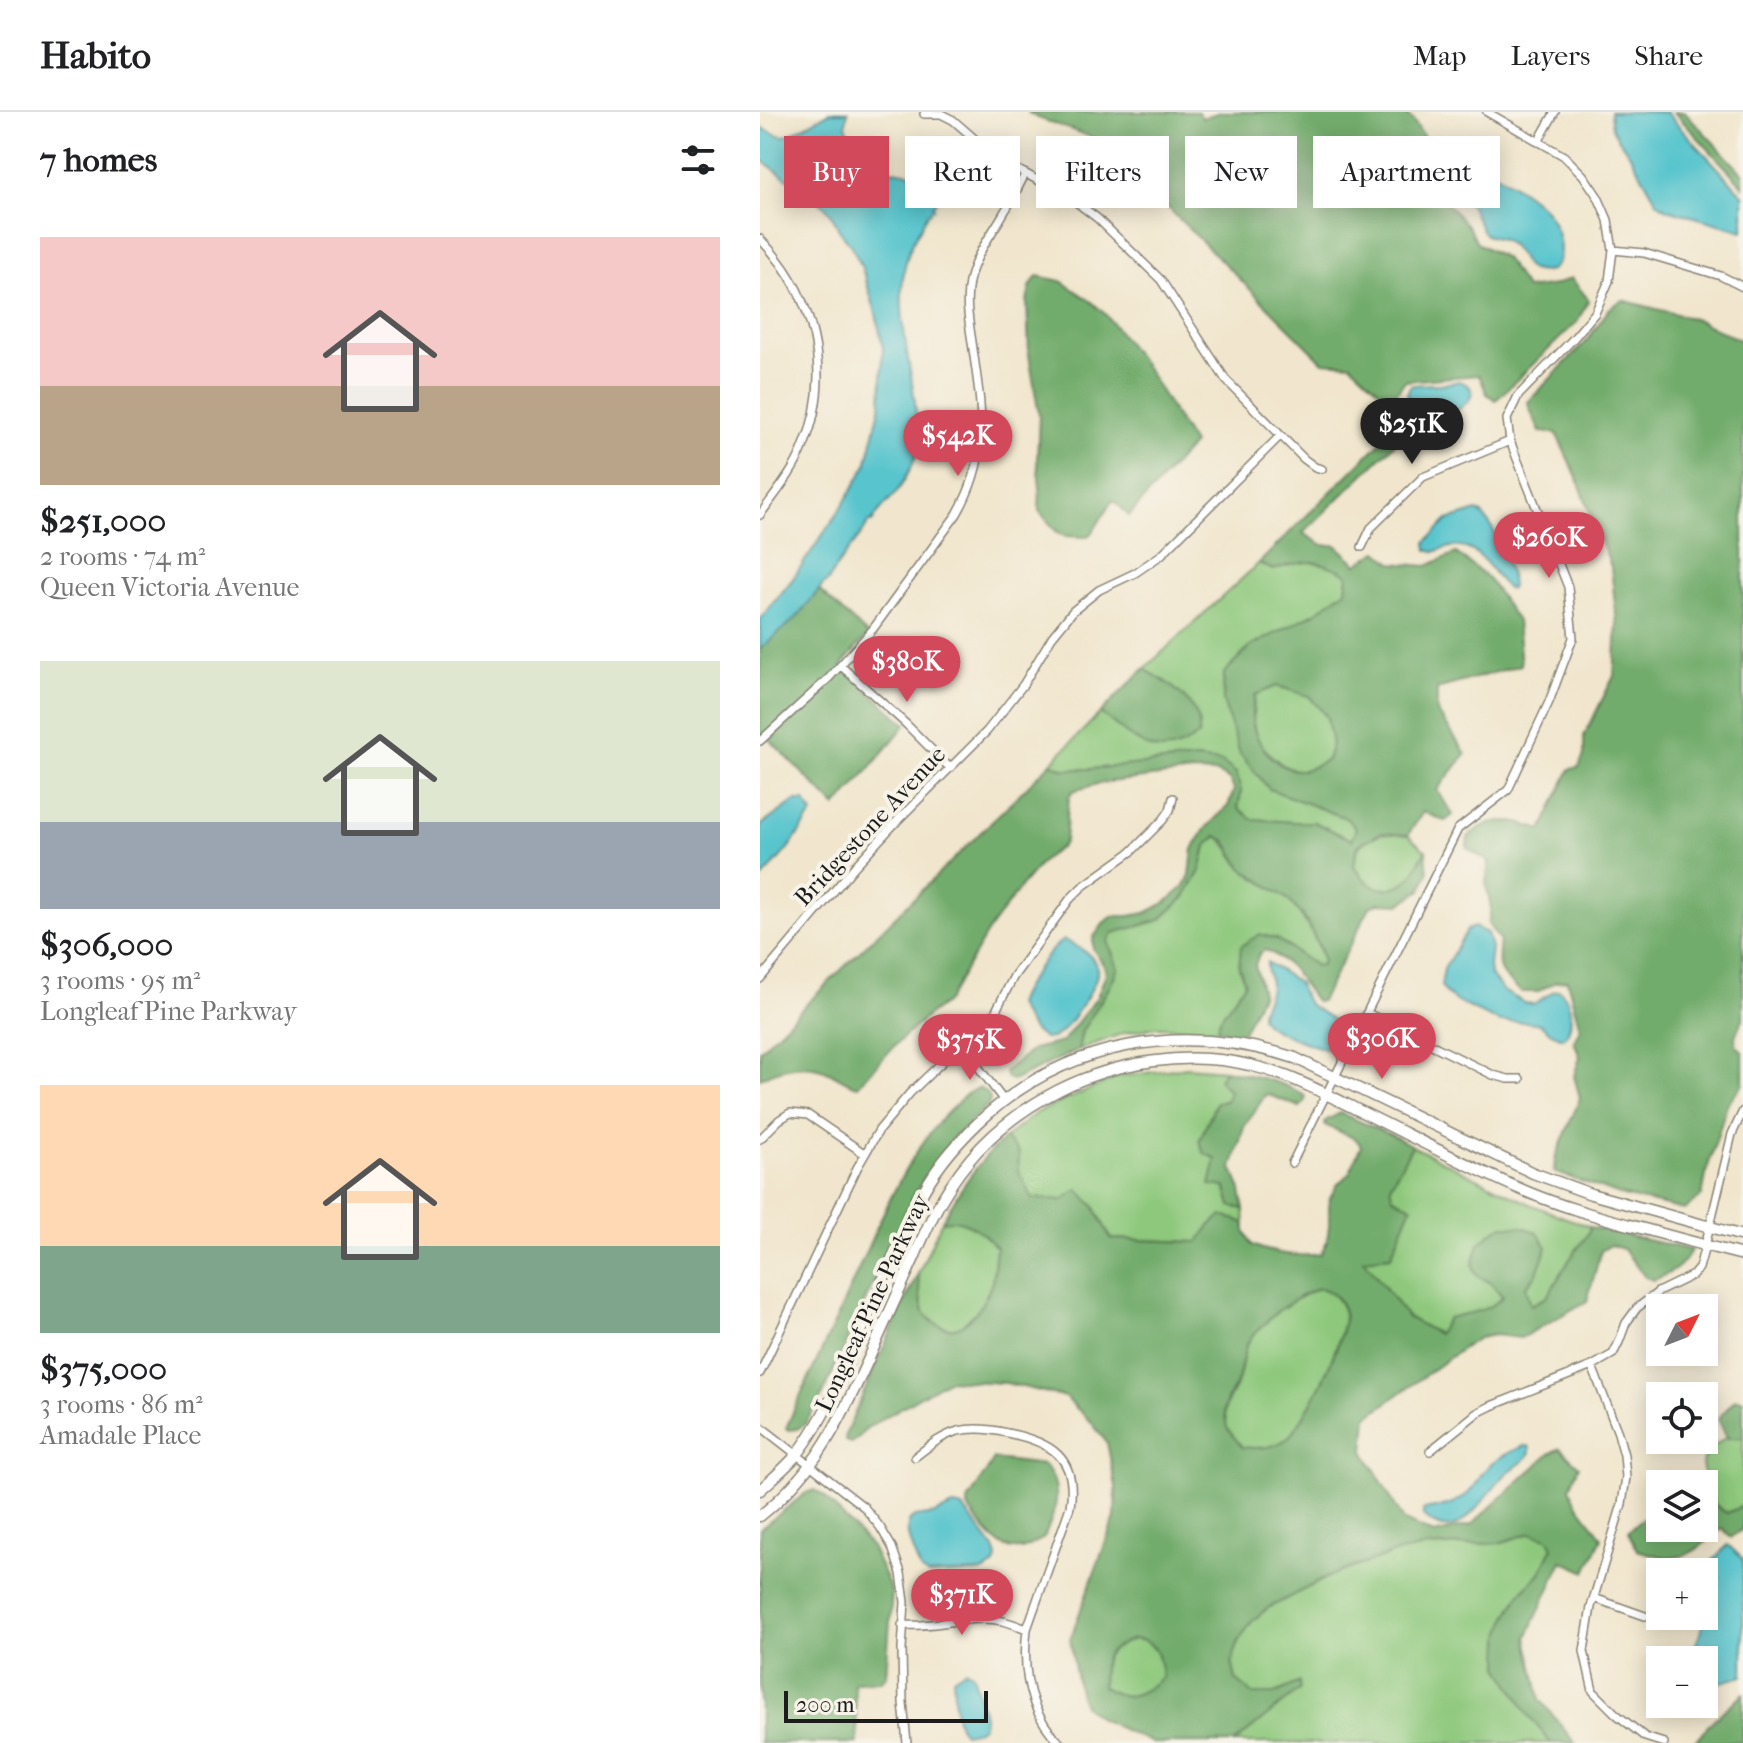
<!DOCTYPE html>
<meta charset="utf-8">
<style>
body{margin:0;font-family:"IM FELL French Canon",serif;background:#f6f6f6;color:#202124;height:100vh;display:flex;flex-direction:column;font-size:30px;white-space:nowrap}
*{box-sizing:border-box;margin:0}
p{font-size:26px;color:#757577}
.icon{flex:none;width:44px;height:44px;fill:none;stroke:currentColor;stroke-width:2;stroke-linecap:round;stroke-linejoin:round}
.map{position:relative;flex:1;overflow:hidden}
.drawer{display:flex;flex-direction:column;background:#fff;width:760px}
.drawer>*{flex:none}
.top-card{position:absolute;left:24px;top:24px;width:760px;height:72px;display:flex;gap:16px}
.needle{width:52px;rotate:48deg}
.fabs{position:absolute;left:886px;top:1182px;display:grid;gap:16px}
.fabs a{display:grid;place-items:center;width:72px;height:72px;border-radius:0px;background:#fff;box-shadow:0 4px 20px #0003;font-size:40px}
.scale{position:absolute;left:24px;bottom:20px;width:204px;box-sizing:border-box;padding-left:8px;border:4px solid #1c1c1c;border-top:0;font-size:22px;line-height:28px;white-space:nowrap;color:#1c1c1c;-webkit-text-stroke:6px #f7f3e8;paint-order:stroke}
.price{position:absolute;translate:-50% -68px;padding:0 18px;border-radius:28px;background:#d1495b;color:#fff;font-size:26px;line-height:52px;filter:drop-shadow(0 2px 4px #0008)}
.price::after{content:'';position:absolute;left:50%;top:48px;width:24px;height:18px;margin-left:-12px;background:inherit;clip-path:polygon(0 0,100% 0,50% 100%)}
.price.current{background:#222;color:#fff}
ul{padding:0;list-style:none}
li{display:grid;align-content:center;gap:16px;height:424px;padding:0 40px}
li span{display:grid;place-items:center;height:248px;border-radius:0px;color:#555}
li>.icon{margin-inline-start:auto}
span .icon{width:144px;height:144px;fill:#fffc;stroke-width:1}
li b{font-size:34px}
h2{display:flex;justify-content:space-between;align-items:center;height:96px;padding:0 40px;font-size:34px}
.pill{padding:0 28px;border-radius:0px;background:#fff;box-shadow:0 4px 20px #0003;font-size:28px;line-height:72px}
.pill.current{background:#d1495b;color:#fff}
header{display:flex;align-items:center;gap:48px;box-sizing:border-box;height:112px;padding:0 40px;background:#fff;border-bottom:2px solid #e0e0e0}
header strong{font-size:38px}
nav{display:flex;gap:44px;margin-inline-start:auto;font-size:28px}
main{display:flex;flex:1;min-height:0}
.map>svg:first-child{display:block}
.green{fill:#8dc87c;stroke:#54724c;stroke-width:2}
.forest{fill:#72ac6c;stroke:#476444;stroke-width:2;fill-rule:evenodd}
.water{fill:#58c5cd;stroke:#3a7074;stroke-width:2}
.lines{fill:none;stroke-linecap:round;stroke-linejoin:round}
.minor-casing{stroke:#868174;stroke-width:10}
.secondary-casing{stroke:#868174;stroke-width:13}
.minor{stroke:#fff;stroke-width:7}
.secondary{stroke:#fff;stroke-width:10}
.labels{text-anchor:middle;stroke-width:8;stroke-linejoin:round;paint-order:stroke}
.street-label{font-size:24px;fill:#1c1c1c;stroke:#f7f3e8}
</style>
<header>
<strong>Habito</strong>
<nav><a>Map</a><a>Layers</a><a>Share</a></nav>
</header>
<main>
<section class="drawer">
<h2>7 homes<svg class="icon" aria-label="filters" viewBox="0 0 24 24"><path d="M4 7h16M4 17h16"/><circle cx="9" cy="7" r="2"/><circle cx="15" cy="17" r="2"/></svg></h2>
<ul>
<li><span style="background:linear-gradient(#f6c9c9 60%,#b9a48a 0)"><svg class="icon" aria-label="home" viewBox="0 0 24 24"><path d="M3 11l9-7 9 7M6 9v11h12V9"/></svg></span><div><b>$251,000</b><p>2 rooms · 74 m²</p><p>Queen Victoria Avenue</p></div></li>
<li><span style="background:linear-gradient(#dfe7d0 65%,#9aa5b1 0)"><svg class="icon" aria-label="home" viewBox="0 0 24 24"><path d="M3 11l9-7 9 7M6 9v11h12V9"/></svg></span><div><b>$306,000</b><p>3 rooms · 95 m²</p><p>Longleaf Pine Parkway</p></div></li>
<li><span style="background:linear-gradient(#ffd9b3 65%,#7fa58c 0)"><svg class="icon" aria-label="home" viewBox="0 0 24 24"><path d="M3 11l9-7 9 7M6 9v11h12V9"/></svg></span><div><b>$375,000</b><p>3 rooms · 86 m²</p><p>Amadale Place</p></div></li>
</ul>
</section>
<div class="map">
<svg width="983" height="1631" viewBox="0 0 983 1631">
<rect width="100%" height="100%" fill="#f7f3e8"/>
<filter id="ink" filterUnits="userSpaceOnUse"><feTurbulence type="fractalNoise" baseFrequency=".0125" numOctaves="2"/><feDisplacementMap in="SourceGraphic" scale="16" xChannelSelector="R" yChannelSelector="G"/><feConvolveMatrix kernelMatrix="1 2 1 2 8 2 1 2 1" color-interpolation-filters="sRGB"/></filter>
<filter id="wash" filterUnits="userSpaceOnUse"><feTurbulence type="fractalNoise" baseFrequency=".006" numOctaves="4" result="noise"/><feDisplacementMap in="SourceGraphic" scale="32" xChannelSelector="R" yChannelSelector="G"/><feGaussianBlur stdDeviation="1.8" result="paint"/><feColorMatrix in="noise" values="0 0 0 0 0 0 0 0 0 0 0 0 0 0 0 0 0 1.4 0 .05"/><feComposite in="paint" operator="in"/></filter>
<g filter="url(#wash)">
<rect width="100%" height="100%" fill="#f1e6cd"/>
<path class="green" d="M542,449L571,453L589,463L586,478L555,501L492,534L464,561L463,589L509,677L586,706L596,716L592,728L554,710H533L492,707L478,696L481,679L476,661L436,647L330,657H303L291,651L340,601L369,622L405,569L384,557L499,451L513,458Z
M517,574L549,584L567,605L572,632L567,648C560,651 551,657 544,658C535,659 526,656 519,650C493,631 490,614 495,583Z
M621,721L648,723L666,739C660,746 658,755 653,762C647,772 630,779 618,776C608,774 600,762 594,754C597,731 601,731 621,721Z
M457,724C470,732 473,747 484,757C496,769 513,775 525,785C540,798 559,830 563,849L561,853L556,854L517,827L479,855L485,871L460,907L457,917L397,915L364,921L318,938L322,919L350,874L348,829L353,821L400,808L425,785L440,759L446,734Z
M427,955L464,958L460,968L469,979L466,989L456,991L440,1030L456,1047L471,1094L484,1097L485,1112L478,1108L451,1113L438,1130L351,1127L334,1094L303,1088L272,1086L258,1058L259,1041L245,1026L276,1001L358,965Z
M652,1034L772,1093L830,1115L829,1120L810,1147L787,1185L771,1194L766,1175L776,1163L719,1132L713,1153L717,1163L731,1171L743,1185L734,1194L718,1200L700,1203L679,1223L647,1205L604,1147L631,1143L632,1085L630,1074Z
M193,1107C213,1112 222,1120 236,1135L232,1171L220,1196L200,1215L192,1217L179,1213L165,1203L160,1184L158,1162L182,1109Z
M558,1176L569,1178C576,1185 584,1194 584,1204C583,1229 545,1315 525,1328C513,1336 496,1337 482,1335C478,1329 470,1322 467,1316C459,1298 471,1284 478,1269C482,1258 481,1244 486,1233C498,1208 534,1187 558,1176Z
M965,1326H983V1394L967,1401C945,1390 945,1373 942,1350L951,1337Z
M771,1421L789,1426L793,1435L780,1461L760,1482L740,1554L767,1601L791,1631H474L539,1577L538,1571L514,1582H493L476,1568L472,1550L479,1528L493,1508L508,1496L572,1463L635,1441L665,1435L739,1431Z
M373,1527C397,1528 400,1544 402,1565C381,1585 366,1591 342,1574C343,1543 344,1540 373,1527Z"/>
<path class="forest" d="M267,0H438L442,6L460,0H642L653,8L679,49L673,76L707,113L717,131L745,146L766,177L795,173L811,166L829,188L817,210L736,288L727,282L719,263L645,269L636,281L652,315L543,421L563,433H576L597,452L618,439L632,451L667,454L696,441L728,466L757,509L761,553L677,577V599L706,642L677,678L693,703L685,709L663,700L648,723L621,721L601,731L596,737L594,754C600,762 608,774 618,776C630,779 647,772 653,762C658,755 660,746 666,739L668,761L661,778L640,792L619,791L610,795L561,889L556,890C538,867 534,852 506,838L499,842L495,853L502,881L483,920L476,922L457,917L460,907L485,871L479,855L481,834L500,822L517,827L556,854L561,853L563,849L561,837L542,802L526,786L482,756L466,729L457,724L446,734L440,759L425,785L400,808L353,821L348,829L358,856L350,874L322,919L318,938L252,969L246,965L245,959L273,937L302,930L337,885L346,861L344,854L333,837V826L344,811L353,804H369L386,801L405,791L424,775L430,763L433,737L446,716L468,694L474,678L470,668L457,661L433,660L341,671L313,679L309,685L305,729L301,735L284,747L262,773L228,819L187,889L167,904L134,934L98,974C87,972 79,965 69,960C46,949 22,955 0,966V938L291,651L303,657H330L436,647L462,650L476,661L481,679L478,696L492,707L533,710H554L592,728L596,716L586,706L509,677L480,642L463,589L464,561L491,534L555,501L586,478L588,463C558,445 545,448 513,458L499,451L631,320L623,282L591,252L563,250L340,28L278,6ZM517,574L549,584L567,605L572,632L567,648C560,651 551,657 543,658C516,660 491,628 492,602C492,596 494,589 495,583Z
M914,0H925L983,62V74Z
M277,164L301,169L332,190L346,203L385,254L433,332L369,404L356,390L352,389L332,421L326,425L305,424L296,419L279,399L280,375L277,349L279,303L269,243L267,190L270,175Z
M862,188L935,207L980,228L983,232V907L975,924L976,933L983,940V972L967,993L947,1058L942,1084L924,1098L863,1084L794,1060L795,1047L820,986L814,964L820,945L814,929L820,916L807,868L795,870L777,880H761C738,859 736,860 740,829L728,812L731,797L726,771L729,750L707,736L708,725C733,701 753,709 782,718L810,657L819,655L824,643V624L854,564L857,512L851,455L817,366L796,321L780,320L769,295L768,290L828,227L849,197Z
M59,478L108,523L81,554L146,612L111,655L76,695L6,624H0V537L37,505Z
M384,557C404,568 427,582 437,604C440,609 439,616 439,623C397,656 375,627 340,601Z
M464,958C487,962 528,970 546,985L544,990L540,995L506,982L484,1015L472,1056L481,1078L484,1097L471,1094L466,1075L450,1073L456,1047L444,1041L439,1029L456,991L466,989L469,979L459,968Z
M219,976L227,981L230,986L229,992L197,1023L171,1055L148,1094L63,1282L45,1312L37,1317L28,1318L26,1316C44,1275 64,1235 82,1194C113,1127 141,1044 195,993C203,985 208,979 219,976Z
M580,1001L634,1024L652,1034L630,1074L633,1085L652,1094L631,1144L604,1147L647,1205L678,1222L688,1206C708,1201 727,1200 743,1185L731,1171L717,1163L713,1153L719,1132L731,1121L743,1114L762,1115L777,1120L787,1135L776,1163L766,1175L771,1193L787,1185L810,1147L829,1120L830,1115L931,1138C921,1157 913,1160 894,1168L885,1165L863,1137L851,1133L841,1139L827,1189L761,1226L735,1223L719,1226L703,1236L607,1305L604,1339L644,1409L674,1422L711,1413L789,1342L800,1336L819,1354L810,1376C817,1397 831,1407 842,1426L826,1460L802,1449L767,1525L780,1587L815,1631H791L767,1601L740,1554L741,1523L748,1503L760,1482L780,1461L793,1435L788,1426L771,1421L739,1431L665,1435L635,1441L572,1463L508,1496L493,1508L479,1528L472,1550L476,1568L493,1582H514L539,1570V1578L474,1631H392L342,1608L324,1593L319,1581L310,1527L355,1405L356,1375L347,1331L331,1310L305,1285L246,1271L188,1268L107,1316L99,1325L91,1331L85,1329L86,1321L142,1194L158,1162C159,1174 159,1189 164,1200C167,1205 173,1210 178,1213C203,1227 224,1193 231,1173C235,1161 235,1147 236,1135C221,1118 205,1105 182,1109C199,1079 218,1048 245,1026L259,1041L258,1058L272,1086L303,1088L318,1077L334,1094L351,1127L438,1130L451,1113L461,1104L478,1108L485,1112V1119L492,1133C514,1142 538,1145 561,1142L567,1129L569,1114V1088L577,1073L589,1062L601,1034L596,1027L565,1013V1009ZM558,1176C571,1178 580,1186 584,1200C589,1221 543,1316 525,1328C513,1336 496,1337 482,1335L467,1316L464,1298L468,1285L478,1268L486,1234L492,1224L518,1199L541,1184ZM373,1527C397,1528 400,1544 402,1565C381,1584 365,1591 342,1574C343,1543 344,1539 373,1527Z
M975,1287L983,1288V1326H967L958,1307Z
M234,1347L284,1353C305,1376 295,1400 284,1426C277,1429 268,1436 261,1437C237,1441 220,1411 208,1396V1389Z
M944,1366C946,1383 952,1394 967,1401L983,1394V1417L971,1425L962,1416C928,1446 922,1452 877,1438L868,1419L882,1407L900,1396V1416H944V1372H931Z
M55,1378L65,1385L111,1435L132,1480L126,1565L121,1569L94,1570L98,1631H0V1417L46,1381Z
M983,1582V1630L933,1631L953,1608Z"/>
<path class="water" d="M70,0H88C87,3 86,9 86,12C87,22 109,54 118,58C123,60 125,58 130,58C150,59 166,65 178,82L177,89L173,94L174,96C166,101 164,111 158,120C126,174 150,241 156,299C157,311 159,324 158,335C156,349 143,373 134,383C125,392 117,400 112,410H109L103,420L76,455L68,469L63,473L37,505L0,537V507L32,468L83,393L106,354L121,292L123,236L116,201L101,153L91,133L79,118L72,103L63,92L0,47V15C8,18 16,24 24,24C30,23 63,4 70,0Z
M850,0H906L983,83V119L907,97L897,90L872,46L857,25L852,17Z
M709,50C728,54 774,84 787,100C803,121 811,172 769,157L752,134L744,128L726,123L722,118L710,93L688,79L686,76C689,63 697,55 709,50Z
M699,269C732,279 693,306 675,305C664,305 652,291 647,282L650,274C666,271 682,274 699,269Z
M717,399C733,406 750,456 752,474L750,477L746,476C725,449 712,423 674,440L667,438L666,430L688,408Z
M35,689H44L53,701L31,733L0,769V714Z
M714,815L727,821L731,836L729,854L730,862L743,879L765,891L774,892L794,879L799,878C812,887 815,916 803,926L791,921L780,912L769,910H740L727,904L697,890L686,881L681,874L684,857L707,818Z
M304,828C316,834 335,842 337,857C340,871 308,915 297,923C293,927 291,926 285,927C271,920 264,906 257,893C261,878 291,834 304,828Z
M507,850L537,870L548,892L577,910C578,921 572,930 565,937C552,933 501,917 501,903C500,893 510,884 510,874C510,865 506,858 507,850Z
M764,1334H769L770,1337C770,1339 770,1341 769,1343C764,1351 752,1356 745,1363C731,1377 710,1411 691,1415C680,1417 670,1410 663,1403V1398C685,1395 706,1390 718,1369C720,1367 720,1364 721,1363C730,1349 750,1340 764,1334Z
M194,1394L203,1396L234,1436L237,1445L236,1450L234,1454L223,1460L168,1463L161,1459C157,1447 137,1412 155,1405C162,1403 169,1404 175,1402C182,1399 187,1396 194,1394Z
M968,1433L983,1447V1564L944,1575V1548H925C948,1523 944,1492 944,1460H942Z
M205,1558L211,1560L214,1565L224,1604L223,1614L218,1618L204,1621C192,1608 195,1583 193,1566Z"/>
</g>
<g filter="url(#ink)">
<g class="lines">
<defs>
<path id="minor" d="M164,2H181L193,8L239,48L308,84L337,106L401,168L466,268L544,347L555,355L562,357
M778,30L795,0
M0,127C55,182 74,264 43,336C33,361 15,382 0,403
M853,138L884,141L961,164L983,175
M602,435L611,416L663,365L750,329
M81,554L146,612L190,656
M0,629L69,566L113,517L197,402C232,341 221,296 212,230C209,210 205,190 209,170C214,144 232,122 245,99C253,87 259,74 265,62
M0,867L95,754L138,708L227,619L263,573L292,525L313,499L339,478L375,461L401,443L520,324
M607,901L733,963L748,967H760
M201,932L244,989
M0,1027L19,1008L30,1001L48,1003L105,1042
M532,1051L698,717L748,678L789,590L813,526L808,475L750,329L747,307L758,284L813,227L835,201L849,169L853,138L848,108L838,85L823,63L804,44L727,0
M832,1254L858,1321L864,1343L866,1365L862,1392L831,1495L824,1539L833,1579L856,1602L885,1625L904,1631
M0,1261L97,1056L119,1018L150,981L201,932L231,908L254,864L310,787L322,775L371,740L403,708L410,698L413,686
M0,1314L104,1395L120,1415L132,1435L141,1461L145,1490L142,1537L143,1590L147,1631
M670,1339L717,1301L731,1294L832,1254L853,1242L859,1230L866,1211L877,1196L898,1180L933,1163L939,1156L945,1134L972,1022L983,999
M155,1345C168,1335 181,1324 198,1319C215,1315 231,1317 247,1321C291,1330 318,1345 310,1395L267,1517C262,1559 268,1600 300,1631
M834,1486L885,1504
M142,1513C176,1516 210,1502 243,1509C251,1511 259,1514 267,1517"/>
<path id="secondary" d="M0,1378C13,1366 28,1354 39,1340C62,1309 78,1274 93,1238C115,1188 135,1137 159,1088C173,1059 195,1033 218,1011C305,928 423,910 535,946L773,1061L831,1082L983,1124
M0,1404C56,1360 81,1307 110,1244C124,1212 139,1179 154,1146C163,1125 172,1103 184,1084C211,1038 252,1002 299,978C354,950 429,938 489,953C529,962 564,981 600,999C655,1026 709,1055 765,1079C800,1094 836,1104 873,1114C910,1124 946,1134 983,1143"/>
</defs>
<use href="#minor" class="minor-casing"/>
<use href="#secondary" class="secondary-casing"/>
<use href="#minor" class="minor"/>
<use href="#secondary" class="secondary"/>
</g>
</g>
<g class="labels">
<g class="street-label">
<text transform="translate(110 714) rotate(-47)" y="8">Bridgestone Avenue</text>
<text transform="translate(112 1191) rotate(-65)" y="8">Longleaf Pine Parkway</text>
</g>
</g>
</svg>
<div class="fabs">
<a><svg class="needle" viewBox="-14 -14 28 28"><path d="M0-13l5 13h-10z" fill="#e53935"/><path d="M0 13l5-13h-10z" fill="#757577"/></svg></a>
<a><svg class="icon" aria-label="locate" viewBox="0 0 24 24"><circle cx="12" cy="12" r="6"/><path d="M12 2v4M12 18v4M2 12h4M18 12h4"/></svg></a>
<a><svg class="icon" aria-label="layers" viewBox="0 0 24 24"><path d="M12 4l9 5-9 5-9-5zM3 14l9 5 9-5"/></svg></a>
<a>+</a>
<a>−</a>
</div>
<div class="scale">200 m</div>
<b class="price current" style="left:652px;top:354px">$251K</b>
<b class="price" style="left:198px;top:366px">$542K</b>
<b class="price" style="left:789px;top:468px">$260K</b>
<b class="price" style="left:147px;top:592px">$380K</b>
<b class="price" style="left:622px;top:969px">$306K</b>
<b class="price" style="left:210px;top:970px">$375K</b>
<b class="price" style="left:202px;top:1525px">$371K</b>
<div class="top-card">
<a class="pill current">Buy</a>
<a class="pill">Rent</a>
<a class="pill">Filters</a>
<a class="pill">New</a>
<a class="pill">Apartment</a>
</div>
</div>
</main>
